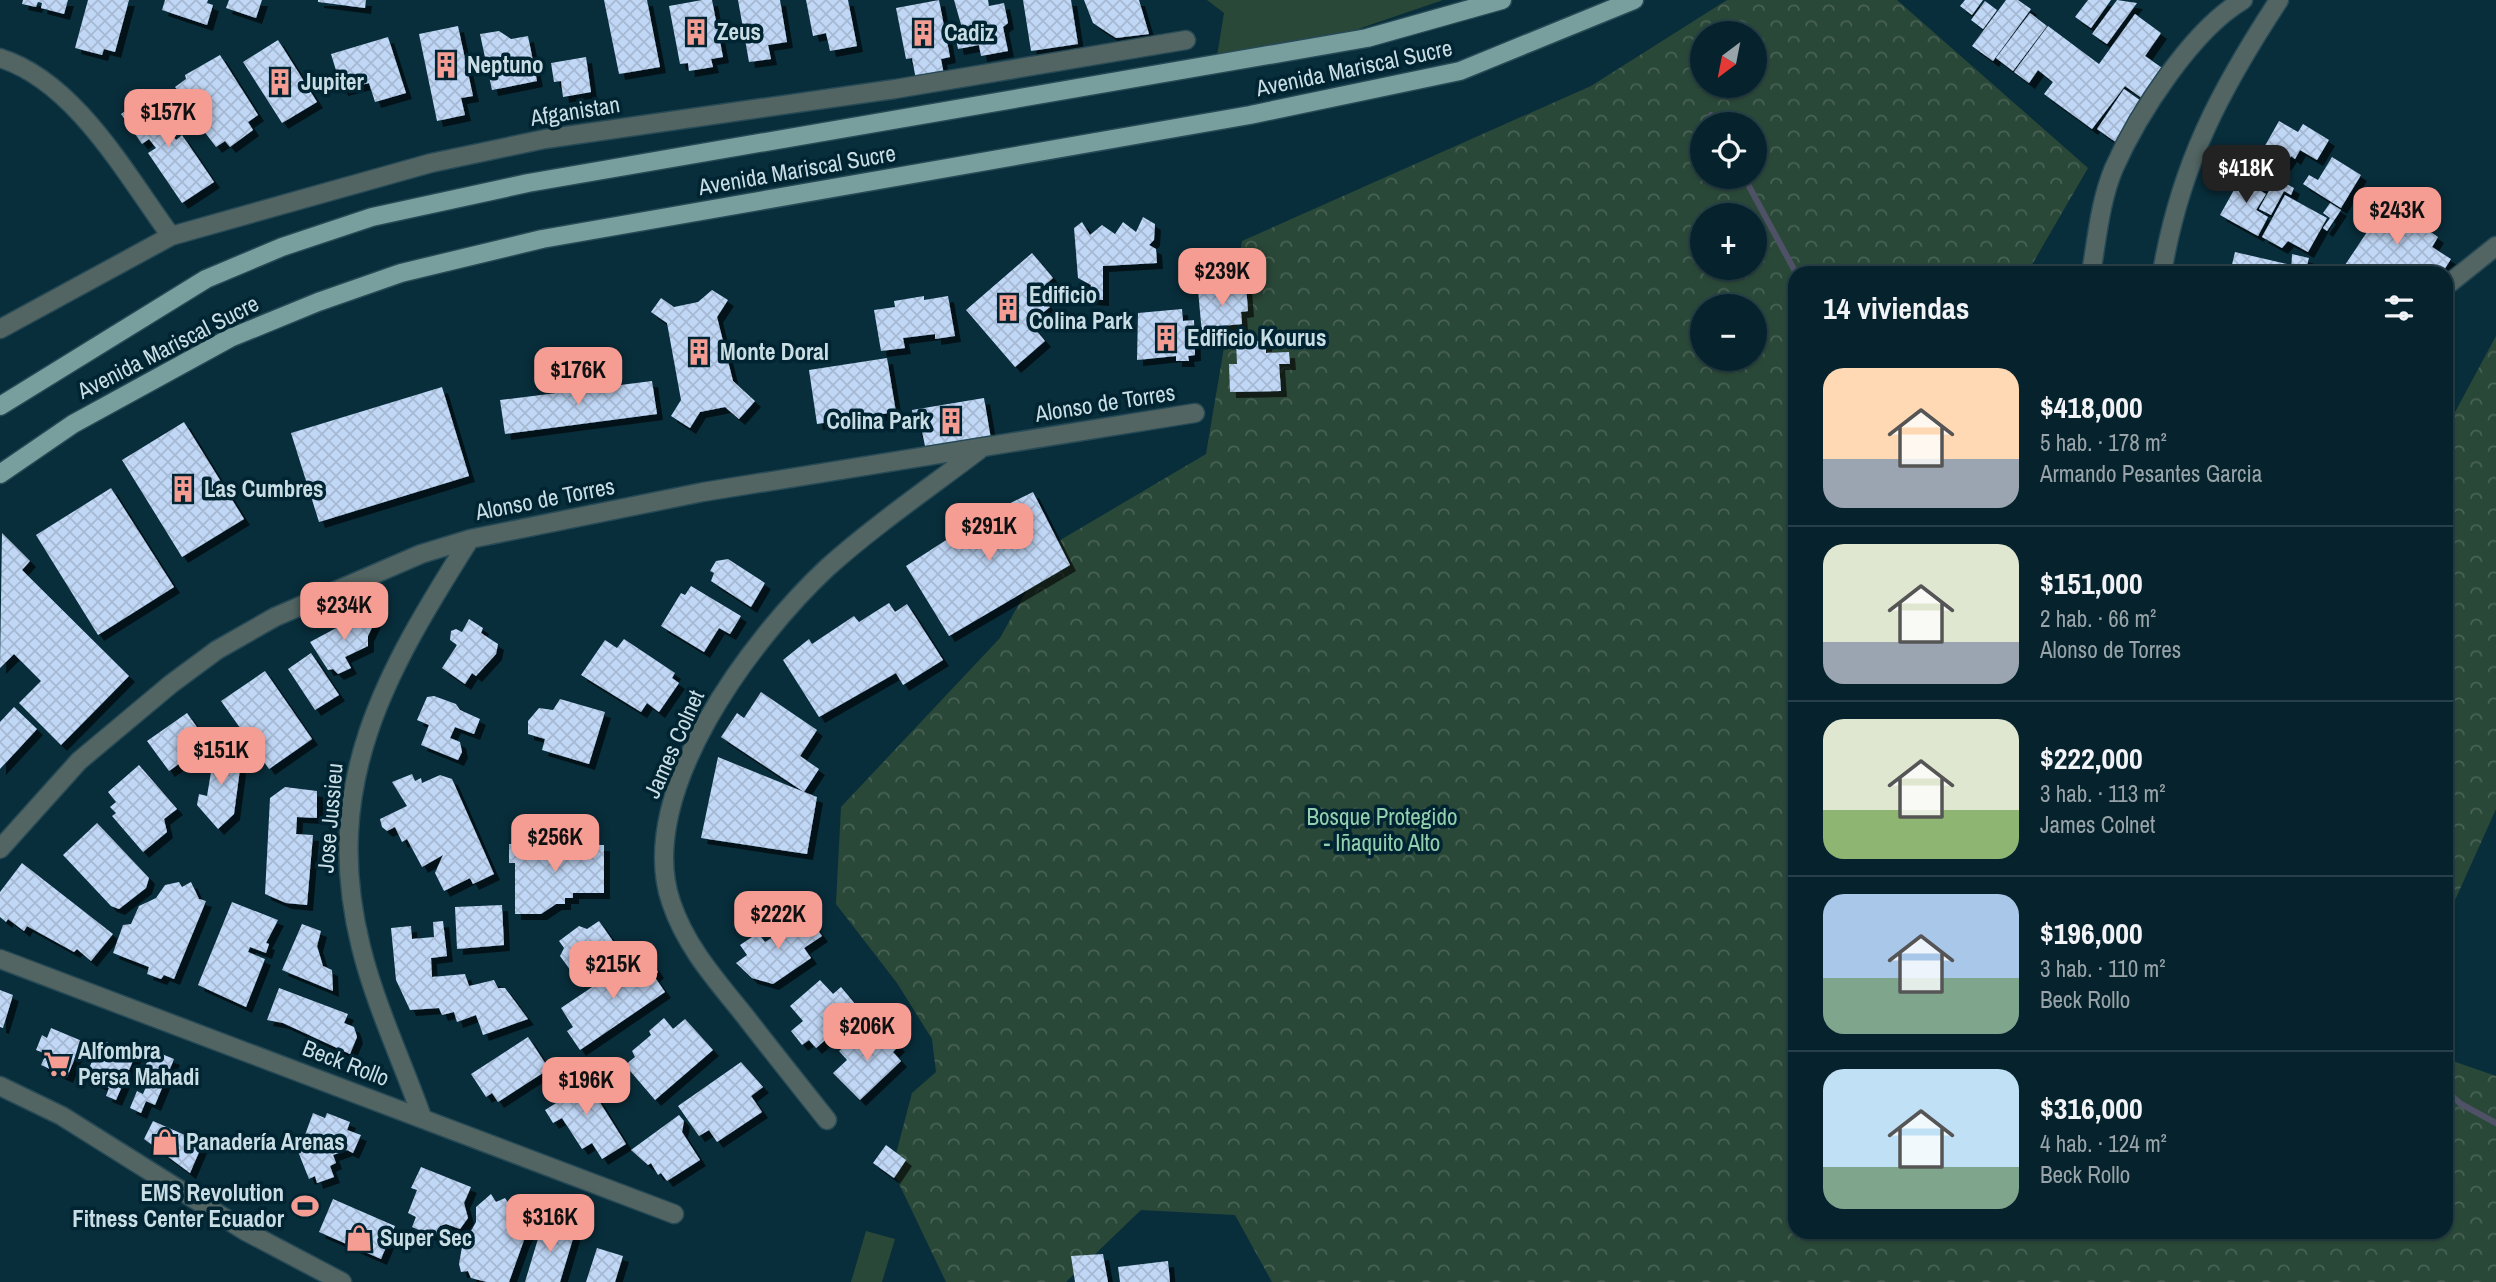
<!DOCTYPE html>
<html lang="es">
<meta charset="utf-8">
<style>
body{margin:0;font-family:"Archivo Narrow",sans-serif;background:#142f38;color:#f1f3f6;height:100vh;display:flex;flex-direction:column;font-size:26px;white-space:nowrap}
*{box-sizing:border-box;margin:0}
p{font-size:23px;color:#98a4a9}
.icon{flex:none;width:38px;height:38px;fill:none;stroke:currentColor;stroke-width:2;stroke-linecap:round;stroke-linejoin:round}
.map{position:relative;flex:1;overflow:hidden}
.details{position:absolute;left:1788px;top:266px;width:665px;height:973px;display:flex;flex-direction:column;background:#06222c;border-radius:21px;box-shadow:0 2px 5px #0004,0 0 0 2px #273f48}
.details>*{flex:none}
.needle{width:46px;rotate:212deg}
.tools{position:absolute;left:1690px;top:21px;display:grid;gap:14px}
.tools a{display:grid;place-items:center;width:77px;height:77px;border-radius:50%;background:#06222c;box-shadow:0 2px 5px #0004,0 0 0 2px #273f48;font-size:35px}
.price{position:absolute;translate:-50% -60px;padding:0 16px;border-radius:14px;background:#f59c93;color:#111;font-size:23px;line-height:46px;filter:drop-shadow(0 2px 4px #0008)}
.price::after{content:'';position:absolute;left:50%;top:42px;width:21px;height:16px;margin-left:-10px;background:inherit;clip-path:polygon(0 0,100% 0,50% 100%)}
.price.on{background:#222;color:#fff}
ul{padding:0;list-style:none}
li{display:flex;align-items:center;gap:21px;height:175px;padding:0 35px}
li+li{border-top:2px solid #273f48}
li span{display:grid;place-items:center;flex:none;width:196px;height:140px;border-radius:21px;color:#555}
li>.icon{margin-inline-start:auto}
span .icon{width:84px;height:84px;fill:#fffc;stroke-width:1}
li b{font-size:30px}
h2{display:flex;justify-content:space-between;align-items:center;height:84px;padding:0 35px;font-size:30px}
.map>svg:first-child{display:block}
.forest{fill:url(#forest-crowns);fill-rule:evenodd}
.green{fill:#2a4838}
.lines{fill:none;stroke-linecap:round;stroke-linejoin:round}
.stream{stroke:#4f5267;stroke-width:6}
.building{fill:url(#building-cross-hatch);filter:url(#shadow)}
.street-casing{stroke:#274a56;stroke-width:21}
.primary-casing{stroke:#274a56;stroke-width:21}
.street{stroke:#526563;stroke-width:18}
.primary{stroke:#789f9d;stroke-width:18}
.labels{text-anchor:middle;stroke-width:7;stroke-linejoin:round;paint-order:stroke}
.poi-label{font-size:23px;font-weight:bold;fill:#c9dde5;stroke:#002431;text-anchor:start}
.street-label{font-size:23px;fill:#c9dde5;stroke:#002431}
.park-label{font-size:23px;fill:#93d0ae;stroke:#002431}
</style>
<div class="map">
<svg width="2496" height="1282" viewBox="0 0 2496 1282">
<defs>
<pattern id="forest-crowns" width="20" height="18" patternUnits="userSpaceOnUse" patternTransform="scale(1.75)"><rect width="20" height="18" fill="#2a4838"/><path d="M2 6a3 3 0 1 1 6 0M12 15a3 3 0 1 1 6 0" fill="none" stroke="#486255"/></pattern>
<pattern id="building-cross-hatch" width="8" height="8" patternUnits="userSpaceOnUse" patternTransform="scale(1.75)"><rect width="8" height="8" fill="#c0d7f6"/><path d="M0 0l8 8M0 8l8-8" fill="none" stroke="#a6b9d3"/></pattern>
<filter id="shadow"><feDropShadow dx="6" dy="6" stdDeviation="0" flood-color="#0009"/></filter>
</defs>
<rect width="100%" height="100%" fill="#082e3b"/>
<path class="forest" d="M1727,0H1897L2088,168L2027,273H1796V1232H2446L2447,1059L2496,1076V1282H1272L1235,1215L1141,1210L1066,1282H946L892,1169L912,1093L936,1072L932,1039L897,983L836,904L841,807L1000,638L1052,545L1206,454L1242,241L1591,86ZM1703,33H1755V86H1703ZM1703,124H1755V177H1703ZM1703,215H1755V268H1703ZM1703,306H1755V359H1703Z
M2496,336V809L2447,918V427Z"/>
<path class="green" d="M1207,0H1443L1288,53L1216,62L1224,13Z
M866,1231L895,1239L882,1282H851Z"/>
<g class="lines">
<path class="stream" d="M1711,115L1716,124
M1744,177L1796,273
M2446,1091L2461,1104L2496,1123"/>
</g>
<path class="building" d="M23,0H68L64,14L41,8L42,3L38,2L36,7L22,4Z
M88,0H129L115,52L104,49L102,55L75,48Z
M165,0H208L207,3L213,5L207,25L162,10Z
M229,0H262L256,18L226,8Z
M318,0H366L365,8L318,2Z
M604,0H647L660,67L619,74Z
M702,0H712L723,57L711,59L713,67L689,71L688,63L680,64L669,6Z
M738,0H780L787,42L768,45L771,59L749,62Z
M806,0H848L857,46L830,51L826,33L813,36Z
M939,0L950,57L941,59L944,75L916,80L912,58L906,59L896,8Z
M954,0H988L989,6L1004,3L1008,23L1003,27L1008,51L981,56L979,45L958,49L954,30L962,28Z
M1023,0H1071L1078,44L1031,51Z
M1084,0H1139L1149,34L1116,38L1093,23Z
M1965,0H1983L1972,15L1960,6Z
M2006,0H2018L2031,9L1993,61L1972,46Z
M2088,0H2111L2091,28L2075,17Z
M2117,0L2137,3L2107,44L2092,34Z
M1985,1L1997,10L1983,29L1971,20Z
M2030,13L2047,26L2013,71L1996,58Z
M2135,14L2161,33L2145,56L2168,72L2146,101L2125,86L2092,129L2044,94L2053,82L2038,70L2029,83L2014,72L2048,26L2099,64Z
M458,26L473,96L461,98L465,115L437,121L419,34Z
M499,31L511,39L528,36L537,81L492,90L480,34Z
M388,37L406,93L375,102L369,83L342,90L331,54Z
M278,40L317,102L282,123L243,62Z
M220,55L258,115L248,122L253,130L230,147L225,141L216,147L175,93L178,91L175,87L186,79L185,75Z
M586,57L591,92L563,97L561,81L554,82L551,63Z
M2124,89L2147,105L2120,145L2097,129Z
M152,93L170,119L164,123L176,140L182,135L214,182L182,203L148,153L156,148L149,139L142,144L121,114Z
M2279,121L2298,132L2303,124L2329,140L2317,160L2300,150L2295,159L2291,156L2285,165L2262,151Z
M2332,157L2361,175L2341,208L2303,184L2309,175L2318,180Z
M2244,172L2263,183L2259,190L2266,194L2256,210L2268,217L2258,236L2220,215Z
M2276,178L2294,188L2291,195L2284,191L2271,215L2259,209Z
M2285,195L2327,218L2308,252L2288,241L2282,248L2262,237Z
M2387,202L2438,237L2432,247L2451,259L2442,273H2358L2345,265Z
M2330,203L2341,210L2327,231L2323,228L2330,218L2323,213Z
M1143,217L1155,224L1154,240L1149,245L1156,249L1157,263L1103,266V300L1089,299L1091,285L1078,278L1074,228L1082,222L1090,235L1102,225L1115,234L1123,222L1136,232Z
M2235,252L2291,265L2289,273H2230Z
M1032,253L1053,278L1037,292L1050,307L1030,323L1045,341L1015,367L966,310Z
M2292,254L2309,258L2305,273H2291Z
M1246,286L1248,311L1241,312L1242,324L1221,326V332L1202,334L1198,290Z
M712,290L728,300L717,317L733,381L755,401L739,419L725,407L700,412L690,428L671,416L681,400L667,323L651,312L661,298L674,307L698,302Z
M924,296V300L948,296L955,336L935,339V334L903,338L905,348L881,351L874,310L895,307L894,301Z
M1182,309L1183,321L1194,320L1195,355L1188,356L1189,361H1176V356L1137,360L1138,313Z
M1236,341H1266V353L1289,352L1290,364H1279L1281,391L1230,392L1229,364H1237Z
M887,358L896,412L817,424L809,370Z
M652,381L657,414L505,434L500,400Z
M442,387L469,476L319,522L291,433Z
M984,398L992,445L927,456L922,431L916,432L912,410Z
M184,422L244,519L182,557L122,460Z
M111,488L174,587L98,635L36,535Z
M1033,492L1070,565L949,636L906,566L980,518Z
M2,533L30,561L22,570L129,676L61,745L19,703L41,681L14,654L0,668Z
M728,559L765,583L751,607L711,581L714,573L710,571L716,561Z
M691,586L741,616L730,634L719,628L704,652L661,626L681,593L685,595Z
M889,603L895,612L907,604L943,660L903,685L896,673L819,717L783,660L809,639L812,644L854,616L859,622Z
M370,610L376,619L368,636V646L345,657L351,668L338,674L333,669L328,670L310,642Z
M469,619L483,628L481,633L498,644L496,654L476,676L472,673L465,684L442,668L457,645L450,640L451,631L456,629L462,632Z
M624,639L675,673L672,678L679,683L659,712L647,703L641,712L581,675L605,640L617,648Z
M311,653L339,695L315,710L288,669Z
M265,671L312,739L269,769L221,701Z
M761,692L817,730L800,756L819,769L804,792L817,797L807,854L701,838L718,757L804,792L721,737L737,713L744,718Z
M434,696L456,704L460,710L480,719L474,734L455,727L450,738L460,742L462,752L458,760L421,745L429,725L417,720L427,697Z
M560,699L605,712L589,764L542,750L545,739L528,734V721L539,708L553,710Z
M14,707L37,729L0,769V722Z
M187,713L208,743L169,771L147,741Z
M229,746L240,769L234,814L218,829L197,805L199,794L207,796L211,772L203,764L205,757Z
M139,765L177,809L164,819L167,832L143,852L112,816L116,813L110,807L116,802L108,792Z
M412,774L415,781L421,778L422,783L440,775L452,779L494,874L473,884L470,878L444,891L435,873L443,855L422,867L407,839L402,842L395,827L387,831L382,827L380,819L407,806L392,782Z
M285,787L317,791V818L297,817L296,834L313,835L307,905L286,903L265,894L270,798Z
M97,823L149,878L146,888L119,909L111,906L63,855Z
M509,844L604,845V893H573V898H565V904H556L541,914H515V863H509Z
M22,863L113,934L91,961L77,949L74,952L27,926L24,931L8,919L6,922L0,917V892Z
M179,882L182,887L191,882L199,899L206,901L174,979L164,975L161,979L147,974L149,967L113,953L123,925L131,924L139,906L156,898L165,885Z
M232,902L278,920L266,943L269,944L266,953L250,947L248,952L265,959L246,1007L198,985Z
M502,905L504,945L457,949L455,907Z
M787,918L794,929L809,918L822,936L804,948L811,958L773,984L752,978L736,963L747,955L740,945L758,933L765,942L776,935L772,928Z
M443,921L447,956L431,958L432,977L465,974L469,986L494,980L498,988H505L528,1019L483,1035L476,1015L457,1022L454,1012L442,1015L439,1008L410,1010L396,980L391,928L411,926L412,939L434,937L433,922Z
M599,921L621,953L579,982L560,956L564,948L559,941L579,926L587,929Z
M302,924L321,931L317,946L323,966L332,970L333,991L282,970Z
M644,952L658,972L654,976L665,992L580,1050L567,1031L573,1027L561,1008Z
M820,980L833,994L841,987L860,1010L816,1048L809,1040L802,1045L791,1031L803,1021L790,1006Z
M279,988L348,1014L344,1023L354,1027L357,1037L350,1054L283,1023L267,1020Z
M0,990L13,995L3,1028L0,1027Z
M664,1018L673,1029L685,1019L713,1050L655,1100L625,1065L635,1057L632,1051L651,1035L649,1031Z
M51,1028L82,1041L67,1077L41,1065L46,1054L36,1050L42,1035L47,1038Z
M883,1029L899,1046L893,1052L901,1061L860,1100L833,1073L847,1060L839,1051L858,1033L868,1043Z
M528,1037L549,1069L498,1102L492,1093L486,1097L471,1074Z
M101,1040L136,1054L116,1100L106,1096L109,1088L85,1078Z
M152,1050L174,1059L155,1105L146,1101L141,1113L130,1108L137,1091L143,1094L148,1082L140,1079Z
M741,1062L763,1087L751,1096L762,1112L717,1142L709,1130L699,1136L678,1106Z
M581,1071L593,1089L584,1095L586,1097L594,1093L626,1144L602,1159L592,1143L582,1149L562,1118L553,1123L545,1110L569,1095L561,1083Z
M313,1113L325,1118L327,1113L350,1122L347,1130L361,1135L353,1153L347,1150L333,1155L336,1163L330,1166L334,1177L317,1183L315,1176L309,1179L297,1149L302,1147V1142H307L309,1137L305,1135Z
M679,1115L684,1121L682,1132L700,1160L667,1181L661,1173L658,1175L651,1163L648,1165L631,1150Z
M153,1121L203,1143L190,1173L144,1139Z
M886,1145L906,1160L894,1178L873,1163Z
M421,1167L471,1187L464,1203L468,1218L460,1229L446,1224L440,1226L435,1237L412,1227L416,1217L408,1213L417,1190L411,1188Z
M491,1194L496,1202L505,1198L510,1205L516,1202L539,1216L524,1240L509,1282H487L471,1278L468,1271L461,1272L459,1264L462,1247L476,1222V1207Z
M333,1199L395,1226L381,1259L319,1232Z
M543,1222L575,1232L560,1282H525Z
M597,1248L623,1256L615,1282H586Z
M1103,1254L1108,1282H1075L1071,1256Z
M1168,1261L1170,1282H1120L1118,1267Z"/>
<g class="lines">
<defs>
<path id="street" d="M0,58C76,82 126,175 171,236
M2091,273C2097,239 2100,201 2114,168C2138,114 2192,30 2243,0
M2162,273C2180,165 2220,90 2279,0
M2446,286L2496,246
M0,329L171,236L431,163L545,139L895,89L1186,40
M0,849L79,761L171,684L217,650L275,617L421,554L470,539L703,492L1195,413
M0,959L674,1214
M0,1086L62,1116L247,1232L342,1282
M422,1117C402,1061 375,1004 361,947C320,783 386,672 470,539
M827,1120C800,1086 772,1051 745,1016C716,980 686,947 671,902C634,793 753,637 828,567C875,525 929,488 979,450"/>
<path id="primary" d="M0,406L206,279L282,247L372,217L528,183L1367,38L1502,0
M0,474L73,424L230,338L318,302L401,273L542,239L1250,115L1460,71L1634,0"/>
</defs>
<use href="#street" class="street-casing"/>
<use href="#primary" class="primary-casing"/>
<use href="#street" class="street"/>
<use href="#primary" class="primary"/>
</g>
<defs>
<symbol id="building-bare" viewBox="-9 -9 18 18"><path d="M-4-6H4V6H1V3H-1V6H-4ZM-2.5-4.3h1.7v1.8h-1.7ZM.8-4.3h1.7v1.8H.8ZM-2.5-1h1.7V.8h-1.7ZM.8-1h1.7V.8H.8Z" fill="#f59c93" stroke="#002431" stroke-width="2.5" paint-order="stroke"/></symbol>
<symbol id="supermarket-bare" viewBox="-9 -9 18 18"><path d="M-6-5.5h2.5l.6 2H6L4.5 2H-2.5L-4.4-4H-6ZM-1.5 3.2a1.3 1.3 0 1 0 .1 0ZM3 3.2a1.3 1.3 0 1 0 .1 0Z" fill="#f59c93" stroke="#002431" stroke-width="2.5" paint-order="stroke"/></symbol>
<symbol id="shop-bare" viewBox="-9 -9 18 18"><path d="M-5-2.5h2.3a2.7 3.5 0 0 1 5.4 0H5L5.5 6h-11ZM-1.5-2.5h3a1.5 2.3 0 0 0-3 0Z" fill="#f59c93" stroke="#002431" stroke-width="2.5" paint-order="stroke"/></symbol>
<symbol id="stadium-bare" viewBox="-9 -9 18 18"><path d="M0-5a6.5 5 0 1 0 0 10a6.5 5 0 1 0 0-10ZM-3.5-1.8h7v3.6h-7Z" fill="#f59c93" stroke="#002431" stroke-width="2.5" paint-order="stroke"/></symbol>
</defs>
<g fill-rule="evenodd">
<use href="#building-bare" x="677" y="13" width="38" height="38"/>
<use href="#building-bare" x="904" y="14" width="38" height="38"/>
<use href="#building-bare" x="427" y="46" width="38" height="38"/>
<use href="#building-bare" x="261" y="63" width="38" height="38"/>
<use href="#building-bare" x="989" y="289" width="38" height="38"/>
<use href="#building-bare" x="1147" y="319" width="38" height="38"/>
<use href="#building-bare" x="680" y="333" width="38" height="38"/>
<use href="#building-bare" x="932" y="402" width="38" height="38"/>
<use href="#building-bare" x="164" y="470" width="38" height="38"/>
<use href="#supermarket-bare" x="38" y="1045" width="38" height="38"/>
<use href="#shop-bare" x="146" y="1123" width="38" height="38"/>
<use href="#stadium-bare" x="286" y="1187" width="38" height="38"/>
<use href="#shop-bare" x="340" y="1219" width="38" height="38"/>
</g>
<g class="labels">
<g class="poi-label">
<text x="717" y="40">Zeus</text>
<text x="944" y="41">Cadiz</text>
<text x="467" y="73">Neptuno</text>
<text x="301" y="90">Jupiter</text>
<text x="1029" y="303">Edificio<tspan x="1029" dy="26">Colina Park</tspan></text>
<text x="1187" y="346">Edificio Kourus</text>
<text x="720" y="360">Monte Doral</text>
<text x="930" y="429" text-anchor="end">Colina Park</text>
<text x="204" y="497">Las Cumbres</text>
<text x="78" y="1059">Alfombra<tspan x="78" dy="26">Persa Mahadi</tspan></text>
<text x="186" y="1150">Panadería Arenas</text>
<text x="284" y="1201" text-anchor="end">EMS Revolution<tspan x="284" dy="26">Fitness Center Ecuador</tspan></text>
<text x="380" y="1246">Super Sec</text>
</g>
<g class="street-label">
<text transform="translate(1354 68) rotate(-12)" y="8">Avenida Mariscal Sucre</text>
<text transform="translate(575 111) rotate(-9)" y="8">Afganistan</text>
<text transform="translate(797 170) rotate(-10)" y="8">Avenida Mariscal Sucre</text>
<text transform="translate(168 347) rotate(-27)" y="8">Avenida Mariscal Sucre</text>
<text transform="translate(1105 403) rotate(-9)" y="8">Alonso de Torres</text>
<text transform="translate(545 499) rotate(-11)" y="8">Alonso de Torres</text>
<text transform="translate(674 744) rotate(-66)" y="8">James Colnet</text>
<text transform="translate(330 818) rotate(-85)" y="8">Jose Jussieu</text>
<text transform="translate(346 1063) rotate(21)" y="8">Beck Rollo</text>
</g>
<g class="park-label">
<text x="1382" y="825">Bosque Protegido<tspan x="1382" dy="26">- Iñaquito Alto</tspan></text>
</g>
</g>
</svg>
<div class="tools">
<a><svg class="needle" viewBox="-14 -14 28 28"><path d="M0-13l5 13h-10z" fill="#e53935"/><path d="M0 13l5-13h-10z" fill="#98a4a9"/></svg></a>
<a><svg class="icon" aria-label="locate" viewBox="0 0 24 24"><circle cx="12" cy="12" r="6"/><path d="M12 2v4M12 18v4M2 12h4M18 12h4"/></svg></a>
<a>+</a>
<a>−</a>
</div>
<b class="price" style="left:168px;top:149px">$157K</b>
<b class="price on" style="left:2246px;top:205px">$418K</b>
<b class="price" style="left:2397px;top:247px">$243K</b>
<b class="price" style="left:1222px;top:308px">$239K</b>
<b class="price" style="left:578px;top:407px">$176K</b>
<b class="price" style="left:989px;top:563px">$291K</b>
<b class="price" style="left:344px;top:642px">$234K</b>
<b class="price" style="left:221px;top:787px">$151K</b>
<b class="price" style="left:555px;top:874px">$256K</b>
<b class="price" style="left:778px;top:951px">$222K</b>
<b class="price" style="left:613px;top:1001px">$215K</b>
<b class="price" style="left:867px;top:1063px">$206K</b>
<b class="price" style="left:586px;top:1117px">$196K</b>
<b class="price" style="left:550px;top:1254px">$316K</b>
<section class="details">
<h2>14 viviendas<svg class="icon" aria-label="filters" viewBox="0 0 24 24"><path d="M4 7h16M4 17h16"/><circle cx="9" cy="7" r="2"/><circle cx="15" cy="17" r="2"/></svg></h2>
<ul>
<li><span style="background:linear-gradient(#ffd9b3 65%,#9aa5b1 0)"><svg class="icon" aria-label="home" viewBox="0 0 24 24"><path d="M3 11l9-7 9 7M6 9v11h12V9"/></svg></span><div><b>$418,000</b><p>5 hab. · 178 m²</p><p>Armando Pesantes Garcia</p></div></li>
<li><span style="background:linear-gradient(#dfe7d0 70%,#9aa5b1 0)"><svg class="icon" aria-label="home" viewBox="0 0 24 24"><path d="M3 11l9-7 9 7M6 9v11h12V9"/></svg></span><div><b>$151,000</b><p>2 hab. · 66 m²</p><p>Alonso de Torres</p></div></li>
<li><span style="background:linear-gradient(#dfe7d0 65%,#8fb573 0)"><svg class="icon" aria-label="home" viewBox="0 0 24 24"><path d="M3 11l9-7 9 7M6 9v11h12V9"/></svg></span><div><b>$222,000</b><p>3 hab. · 113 m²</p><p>James Colnet</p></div></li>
<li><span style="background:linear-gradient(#a9c7e8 60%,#7fa58c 0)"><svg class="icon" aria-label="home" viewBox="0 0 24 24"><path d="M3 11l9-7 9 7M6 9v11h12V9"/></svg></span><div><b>$196,000</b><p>3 hab. · 110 m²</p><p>Beck Rollo</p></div></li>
<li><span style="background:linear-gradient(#bfe0f5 70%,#7fa58c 0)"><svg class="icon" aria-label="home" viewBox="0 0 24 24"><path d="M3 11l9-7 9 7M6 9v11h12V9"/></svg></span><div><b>$316,000</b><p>4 hab. · 124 m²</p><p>Beck Rollo</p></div></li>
</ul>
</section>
</div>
